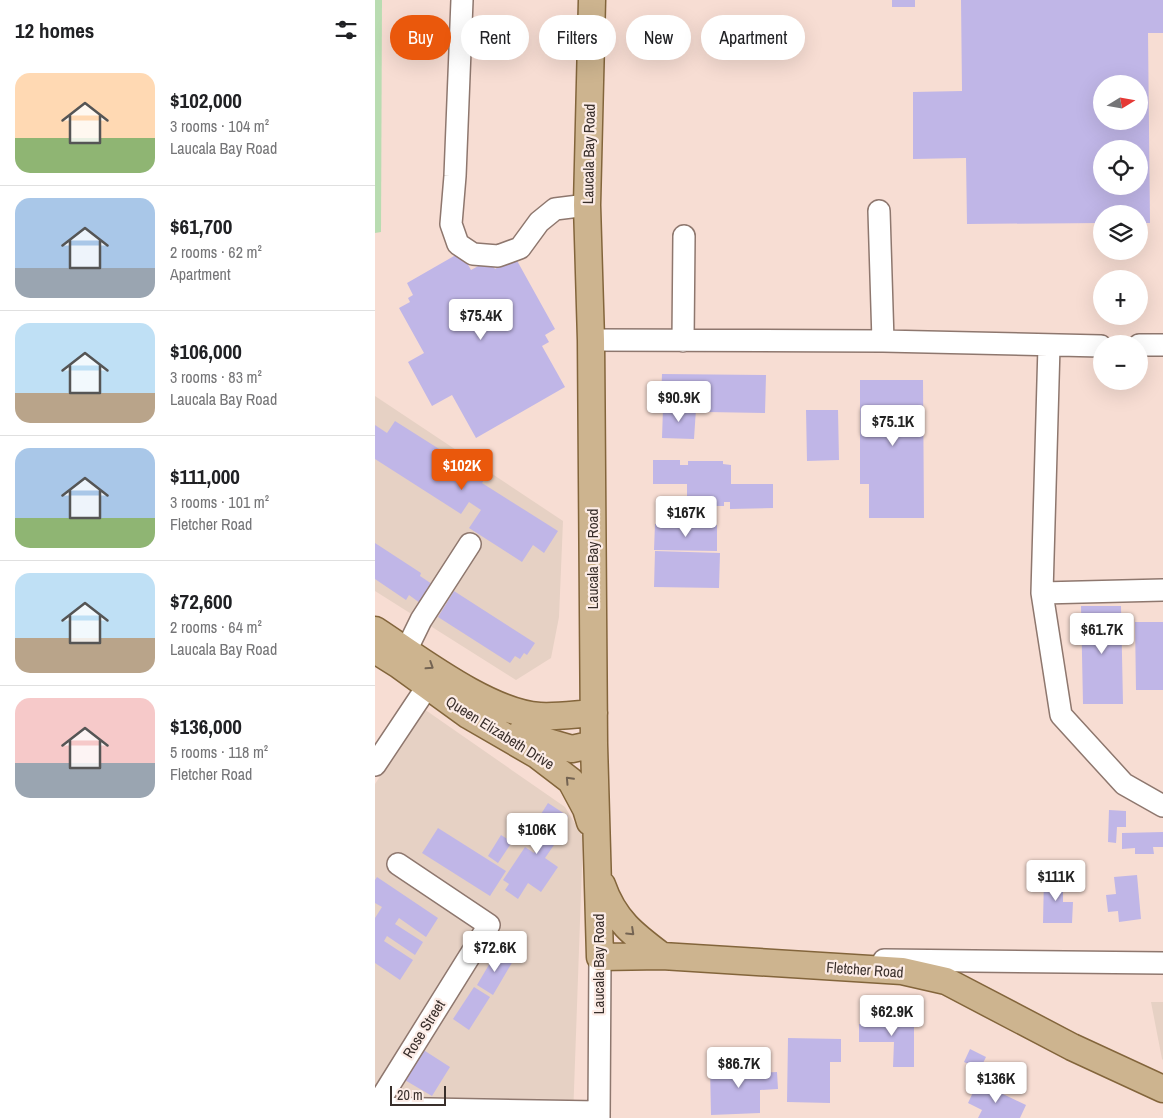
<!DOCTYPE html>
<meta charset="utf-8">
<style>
body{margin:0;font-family:"Archivo Narrow",sans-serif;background:#f2f2f2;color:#202124;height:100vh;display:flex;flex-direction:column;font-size:19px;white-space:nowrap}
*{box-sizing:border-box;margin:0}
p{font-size:16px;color:#757577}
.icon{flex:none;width:28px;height:28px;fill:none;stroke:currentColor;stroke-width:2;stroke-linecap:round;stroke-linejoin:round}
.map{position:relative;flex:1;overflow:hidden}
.panel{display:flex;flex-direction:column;background:#fff;width:375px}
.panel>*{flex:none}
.hud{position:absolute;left:15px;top:15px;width:475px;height:45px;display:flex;gap:10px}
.needle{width:32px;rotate:79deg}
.fabs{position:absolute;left:718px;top:75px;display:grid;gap:10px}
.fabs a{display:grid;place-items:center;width:55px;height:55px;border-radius:50%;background:#fff;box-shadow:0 5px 20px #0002;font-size:25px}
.scale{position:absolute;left:15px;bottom:12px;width:56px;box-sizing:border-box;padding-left:5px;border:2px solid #392f2b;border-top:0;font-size:14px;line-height:18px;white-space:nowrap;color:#392f2b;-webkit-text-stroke:4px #fcece6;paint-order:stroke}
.price{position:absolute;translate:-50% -42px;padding:0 11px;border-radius:5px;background:#fff;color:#222;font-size:16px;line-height:32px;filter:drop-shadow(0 1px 2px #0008)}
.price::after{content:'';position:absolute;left:50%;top:30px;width:15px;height:11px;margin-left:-8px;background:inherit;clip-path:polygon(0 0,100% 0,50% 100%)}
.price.selected{background:#ea580c;color:#fff}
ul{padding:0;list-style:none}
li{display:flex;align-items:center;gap:15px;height:125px;padding:0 15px}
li+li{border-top:1px solid #e0e0e0}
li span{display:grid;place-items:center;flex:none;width:140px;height:100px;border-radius:15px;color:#555}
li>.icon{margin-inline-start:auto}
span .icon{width:60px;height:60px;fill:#fffc;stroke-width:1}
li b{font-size:21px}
h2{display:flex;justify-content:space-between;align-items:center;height:60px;padding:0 15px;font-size:21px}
.pill{padding:0 18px;border-radius:22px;background:#fff;box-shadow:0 5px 20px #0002;font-size:18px;line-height:45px}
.pill.selected{background:#ea580c;color:#fff}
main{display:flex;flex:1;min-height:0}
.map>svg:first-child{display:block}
.education{fill:#e6d1c4}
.green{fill:#b9dcb1}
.building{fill:#c0b6e7;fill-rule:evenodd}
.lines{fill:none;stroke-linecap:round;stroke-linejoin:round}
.minor-casing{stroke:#8e776e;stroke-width:24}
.major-casing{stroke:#83653b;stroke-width:29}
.minor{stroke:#fff;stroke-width:21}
.major{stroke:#cdb48f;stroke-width:26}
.oneway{stroke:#746453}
.labels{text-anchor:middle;stroke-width:4.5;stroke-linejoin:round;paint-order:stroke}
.street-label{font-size:15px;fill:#392f2b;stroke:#fcece6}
</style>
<main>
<section class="panel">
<h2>12 homes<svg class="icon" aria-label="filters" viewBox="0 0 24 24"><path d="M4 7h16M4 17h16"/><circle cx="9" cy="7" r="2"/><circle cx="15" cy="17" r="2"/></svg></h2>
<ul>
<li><span style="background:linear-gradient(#ffd9b3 65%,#8fb573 0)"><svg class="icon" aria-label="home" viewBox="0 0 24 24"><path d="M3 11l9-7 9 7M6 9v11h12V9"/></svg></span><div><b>$102,000</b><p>3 rooms · 104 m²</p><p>Laucala Bay Road</p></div></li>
<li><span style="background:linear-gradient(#a9c7e8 70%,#9aa5b1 0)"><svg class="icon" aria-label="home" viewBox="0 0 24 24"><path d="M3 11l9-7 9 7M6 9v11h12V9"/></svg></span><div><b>$61,700</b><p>2 rooms · 62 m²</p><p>Apartment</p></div></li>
<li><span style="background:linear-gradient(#bfe0f5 70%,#b9a48a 0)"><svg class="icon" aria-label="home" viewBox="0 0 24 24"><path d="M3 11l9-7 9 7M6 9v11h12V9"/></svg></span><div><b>$106,000</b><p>3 rooms · 83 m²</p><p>Laucala Bay Road</p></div></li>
<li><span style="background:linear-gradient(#a9c7e8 70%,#8fb573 0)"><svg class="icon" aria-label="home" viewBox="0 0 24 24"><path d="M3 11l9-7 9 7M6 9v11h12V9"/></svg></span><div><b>$111,000</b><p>3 rooms · 101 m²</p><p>Fletcher Road</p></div></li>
<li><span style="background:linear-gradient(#bfe0f5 65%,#b9a48a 0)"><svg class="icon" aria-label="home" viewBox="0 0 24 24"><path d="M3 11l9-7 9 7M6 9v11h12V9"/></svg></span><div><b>$72,600</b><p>2 rooms · 64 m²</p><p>Laucala Bay Road</p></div></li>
<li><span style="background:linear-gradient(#f6c9c9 65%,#9aa5b1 0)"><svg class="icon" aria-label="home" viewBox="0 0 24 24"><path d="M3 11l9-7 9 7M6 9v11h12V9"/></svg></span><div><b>$136,000</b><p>5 rooms · 118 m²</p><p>Fletcher Road</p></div></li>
</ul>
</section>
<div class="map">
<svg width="788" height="1118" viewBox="0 0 788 1118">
<rect width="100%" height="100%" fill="#f7ddd3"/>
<path class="education" d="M0,396L188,521L184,617L176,658L141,680L0,591Z
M49,709L190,807L208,837L198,1118H0V784Z
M776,1002H788V1060L787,1059Z"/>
<path class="green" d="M0,0H7L6,232L0,233Z"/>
<path class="building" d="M517,0H540V7H517Z
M586,0H788V33H773L775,223H764V214H726V223L592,224L591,158L538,159V92L587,91ZM726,84H764V121H726ZM726,149H764V186H726Z
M86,252L96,270L114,260L120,269L140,257L180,329L170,335L174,342L167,346L190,387L101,438L77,395L57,406L33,362L49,353L24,308L35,302L33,298L38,295L32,283Z
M287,374L391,375L390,413L332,412V401L286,400Z
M485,380H548L549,518H494V484H485Z
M288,408L321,409L319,439L287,438Z
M431,410H463L464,460L432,461Z
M20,421L110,478L107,483L183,531L169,553L158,545L147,562L94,528L106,510L94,502L86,514L0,459V425L12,433Z
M278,460H305V465H313V461H348V464L356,465V484H398V508L355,509V502H349V506H340V503H334V512H328V516H312V484H278Z
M280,524L342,525V551L279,550Z
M0,543L46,573L45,576L57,584L45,603L34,595L31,600L0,579Z
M280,551L345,553L344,588L279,587Z
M79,591L160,643L152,655L149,653L145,659L140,656L135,663L63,617Z
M706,606H746L748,704H708Z
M760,622H788V690H761Z
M173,803L193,816L184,830L188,832L170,858L183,867L166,892L153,883L143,899L130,890L134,884L128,880L150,847L159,853L166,842L154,833Z
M734,810L751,811V827H742L741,843L733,842Z
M63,828L131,871L115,896L47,853Z
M788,832V847H778L779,854H760V848L747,849V833Z
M126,835L137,842L123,863L113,856Z
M762,875L766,919L744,922L743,911L733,912L731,895L741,894L739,877Z
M2,877L63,918L51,937L24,918L20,924L48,942L40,955L12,936L9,941L38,960L25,980L0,963V918L7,907L0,903V880Z
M669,877H688V902H698L697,923H668Z
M122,951L138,961L118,995L102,985Z
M99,987L115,997L94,1030L78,1019Z
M507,1012H527L526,1024H539V1067H518L519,1042H484V1024H507Z
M413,1038L466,1039V1062H455V1103L412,1102Z
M47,1049L75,1067L57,1096L28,1079Z
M595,1049L611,1057L605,1069L589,1062Z
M383,1066V1073L402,1072L403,1089L385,1090V1113L336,1115L335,1067Z
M609,1085L651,1105L645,1118H603L607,1110L593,1103L601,1086L608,1089Z"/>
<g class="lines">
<defs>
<path id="minor" d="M87,0L80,176L76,224L83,244L98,254L123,256L145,248L164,222L180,209L212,205
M504,211L508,341
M216,340L508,341L726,346
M308,341L309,236
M764,345H788
M674,346L667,593L686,715L749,784L788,806
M667,593L788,590
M24,665L46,620L95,544
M0,765L52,687
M509,960L788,963
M0,1108L114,925L23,864
M0,1108L223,1112
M224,1118L225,957H241"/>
<path id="major" d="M217,0L212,205L216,340L219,744L225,957L287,956L527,971L571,981L697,1047L788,1089
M0,630C43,658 114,713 165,716C183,717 201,714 219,713
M0,650L24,665L93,715L162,755L196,781L211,809L215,822
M145,734L197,749L219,744
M227,885C239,920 259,935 287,956"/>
</defs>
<use href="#minor" class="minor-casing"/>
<use href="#major" class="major-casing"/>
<use href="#minor" class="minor"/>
<use href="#major" class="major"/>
</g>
<defs><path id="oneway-chevron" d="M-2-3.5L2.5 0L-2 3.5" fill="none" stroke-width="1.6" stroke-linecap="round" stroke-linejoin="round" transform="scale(1.25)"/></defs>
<g class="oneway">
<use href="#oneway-chevron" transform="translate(55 666) rotate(33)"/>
<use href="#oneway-chevron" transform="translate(194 780) rotate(-133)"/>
<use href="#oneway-chevron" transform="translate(256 932) rotate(43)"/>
</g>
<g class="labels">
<g class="street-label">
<text transform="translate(214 154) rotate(-89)" y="5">Laucala Bay Road</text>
<text transform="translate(218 559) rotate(-90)" y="5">Laucala Bay Road</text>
<text transform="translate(125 733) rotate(32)" y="5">Queen Elizabeth Drive</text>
<text transform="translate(224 964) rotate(-90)" y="5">Laucala Bay Road</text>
<text transform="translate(490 970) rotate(4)" y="5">Fletcher Road</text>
<text transform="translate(49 1029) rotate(-58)" y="5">Rose Street</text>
</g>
</g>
</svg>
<div class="fabs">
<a><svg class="needle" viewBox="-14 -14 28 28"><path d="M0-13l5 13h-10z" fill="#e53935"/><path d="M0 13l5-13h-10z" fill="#757577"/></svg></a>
<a><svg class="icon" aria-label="locate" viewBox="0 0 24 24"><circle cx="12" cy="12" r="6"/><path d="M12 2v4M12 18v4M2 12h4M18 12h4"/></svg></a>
<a><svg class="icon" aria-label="layers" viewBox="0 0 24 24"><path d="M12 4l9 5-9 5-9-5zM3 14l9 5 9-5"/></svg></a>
<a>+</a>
<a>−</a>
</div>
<div class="scale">20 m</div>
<b class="price" style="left:106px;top:341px">$75.4K</b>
<b class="price" style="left:304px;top:423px">$90.9K</b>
<b class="price" style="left:518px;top:447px">$75.1K</b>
<b class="price selected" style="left:87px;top:491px">$102K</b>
<b class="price" style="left:311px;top:538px">$167K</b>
<b class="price" style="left:727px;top:655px">$61.7K</b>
<b class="price" style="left:162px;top:855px">$106K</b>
<b class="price" style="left:681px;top:902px">$111K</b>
<b class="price" style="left:120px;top:973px">$72.6K</b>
<b class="price" style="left:517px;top:1037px">$62.9K</b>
<b class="price" style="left:364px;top:1089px">$86.7K</b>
<b class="price" style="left:621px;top:1104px">$136K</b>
<div class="hud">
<a class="pill selected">Buy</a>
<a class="pill">Rent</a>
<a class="pill">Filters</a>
<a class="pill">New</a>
<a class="pill">Apartment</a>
</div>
</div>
</main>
